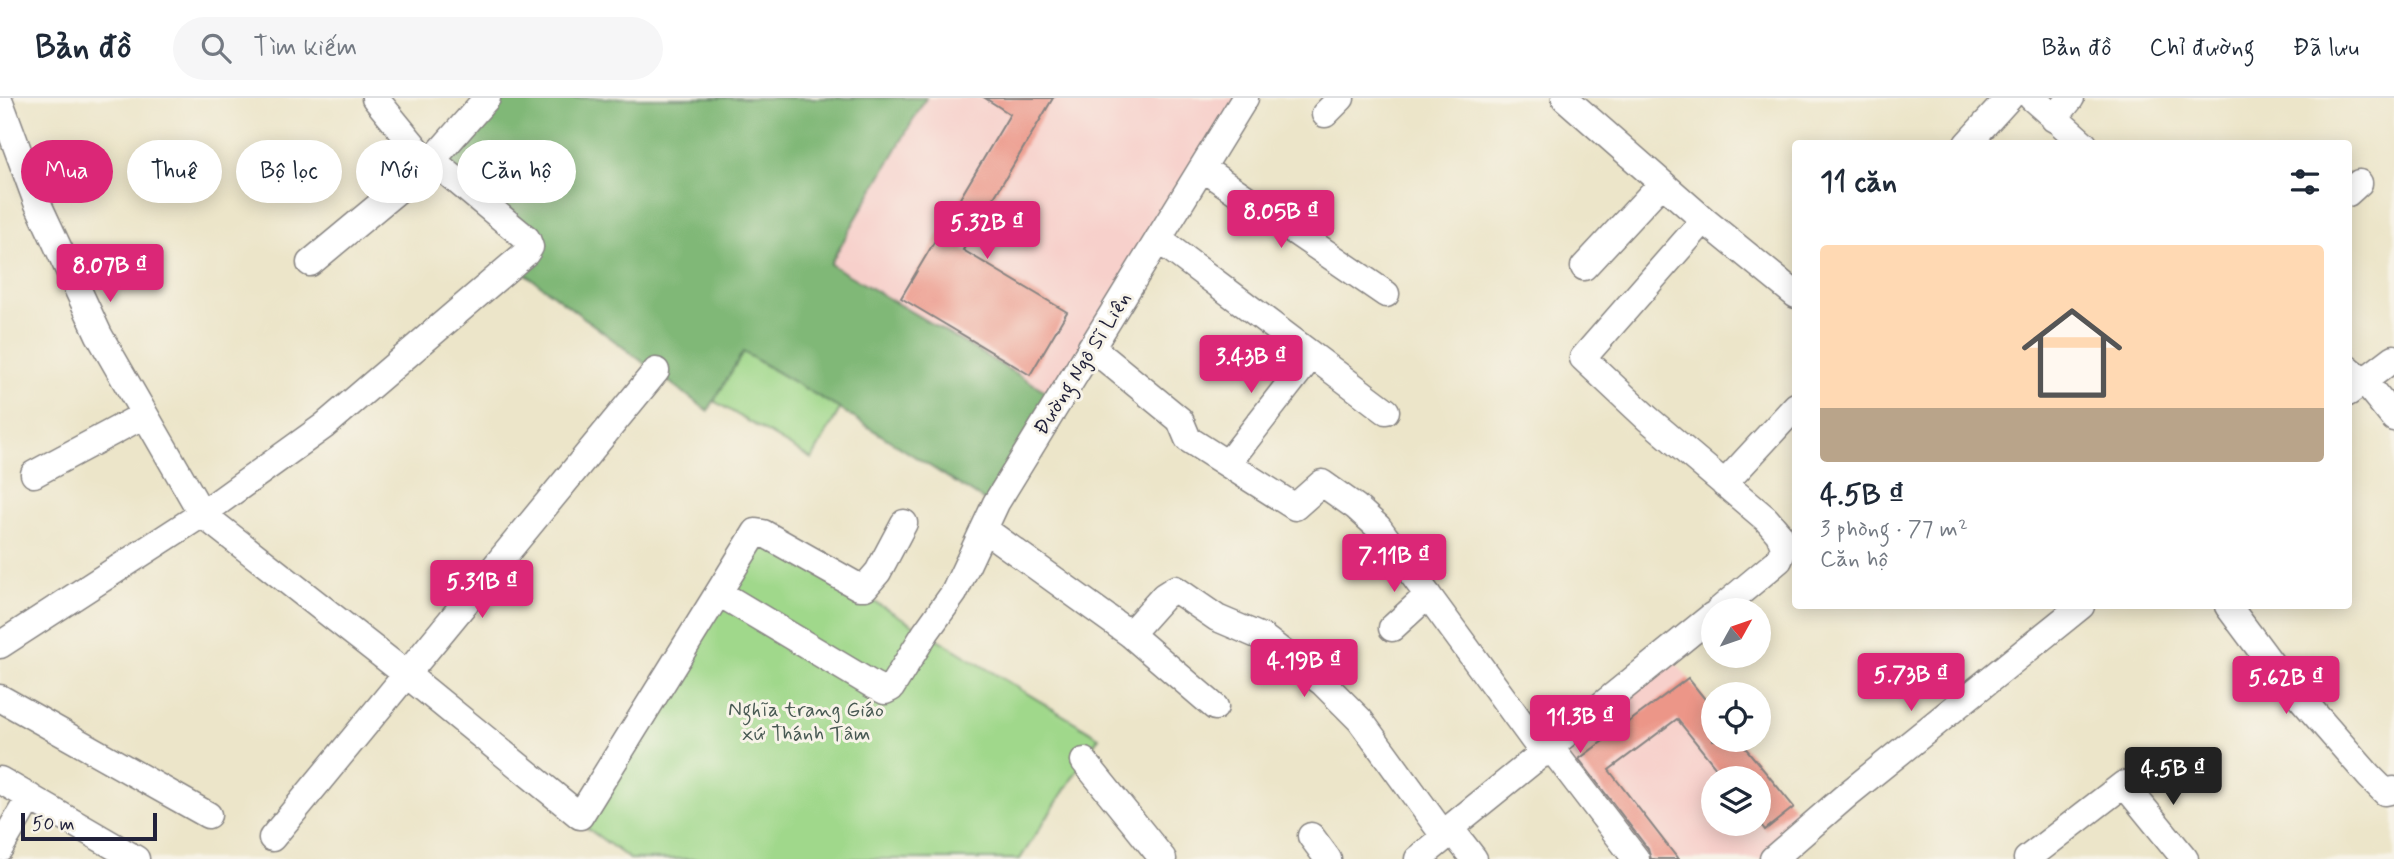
<!DOCTYPE html>
<html lang="vi">
<meta charset="utf-8">
<style>
body{margin:0;font-family:Mynerve,sans-serif;background:#f6f6f7;color:#1f2937;height:100vh;display:flex;flex-direction:column;font-size:26px;white-space:nowrap}
*{box-sizing:border-box;margin:0}
p{font-size:23px;color:#747a83}
.icon{flex:none;width:38px;height:38px;fill:none;stroke:currentColor;stroke-width:2;stroke-linecap:round;stroke-linejoin:round}
.map{position:relative;flex:1;overflow:hidden}
.details{position:absolute;left:1792px;top:42px;width:560px;height:469px;display:flex;flex-direction:column;background:#fff;border-radius:7px;box-shadow:0 4px 18px #0003}
.details>*{flex:none}
.top-card{position:absolute;left:21px;top:42px;width:665px;height:63px;display:flex;gap:14px}
.needle{width:46px;rotate:50deg}
.tools{position:absolute;left:1701px;top:500px;display:grid;gap:14px}
.tools a{display:grid;place-items:center;width:70px;height:70px;border-radius:50%;background:#fff;box-shadow:0 4px 18px #0003;font-size:35px}
.scale{position:absolute;left:21px;bottom:18px;width:136px;box-sizing:border-box;padding-left:7px;border:4px solid #22223b;border-top:0;font-size:19px;line-height:24px;white-space:nowrap;color:#22223b;-webkit-text-stroke:5px #f7f3e8;paint-order:stroke}
.price{position:absolute;translate:-50% -60px;padding:0 16px;border-radius:7px;background:#db2777;color:#fff;font-size:23px;line-height:46px;filter:drop-shadow(0 2px 4px #0008)}
.price::after{content:'';position:absolute;left:50%;top:42px;width:21px;height:16px;margin-left:-10px;background:inherit;clip-path:polygon(0 0,100% 0,50% 100%)}
.price.on{background:#222;color:#fff}
ul{padding:0;list-style:none}
li{display:grid;align-content:center;gap:14px;height:371px;padding:0 28px}
li+li{border-top:2px solid #e0e1e3}
li span{display:grid;place-items:center;height:217px;border-radius:7px;color:#555}
li>.icon{margin-inline-start:auto}
span .icon{width:126px;height:126px;fill:#fffc;stroke-width:1}
li b{font-size:30px}
h2{display:flex;justify-content:space-between;align-items:center;height:84px;padding:0 28px;font-size:30px}
.tag{padding:0 24px;border-radius:32px;background:#fff;box-shadow:0 4px 18px #0003;font-size:24px;line-height:63px}
.tag.on{background:#db2777;color:#fff}
header{display:flex;align-items:center;gap:42px;box-sizing:border-box;height:98px;padding:0 35px;background:#fff;border-bottom:2px solid #e0e1e3}
header strong{font-size:33px}
nav{display:flex;gap:38px;margin-inline-start:auto;font-size:24px}
.search{width:490px;height:63px;background:#f6f6f7;display:flex;align-items:center;gap:18px;box-sizing:border-box;padding:0 24px;border-radius:38px;color:#747a83;font-size:26px}
.map>svg:first-child{display:block}
.built{fill:#f7d0cb;fill-rule:evenodd}
.green{fill:#a0d88b;stroke:#617d63;stroke-width:2}
.forest{fill:#80b877;stroke:#516d59;stroke-width:2}
.building{fill:#ec9688}
.lines{fill:none;stroke-linecap:round;stroke-linejoin:round}
.minor-casing{stroke:#878482;stroke-width:29}
.minor{stroke:#fff;stroke-width:26}
.labels{text-anchor:middle;stroke-width:6;stroke-linejoin:round;paint-order:stroke}
.street-label{font-size:21px;fill:#22223b;stroke:#f7f3e8}
.park-label{font-size:21px;fill:#485953;stroke:#f7f3e8}
</style>
<header>
<strong>Bản đồ</strong>
<div class="search"><svg class="icon" aria-label="search" viewBox="0 0 24 24"><circle cx="10" cy="10" r="6"/><path d="M15 15l6 6"/></svg>Tìm kiếm</div>
<nav><a>Bản đồ</a><a>Chỉ đường</a><a>Đã lưu</a></nav>
</header>
<div class="map">
<svg width="2394" height="761" viewBox="0 0 2394 761">
<rect width="100%" height="100%" fill="#f7f3e8"/>
<filter id="ink" filterUnits="userSpaceOnUse"><feTurbulence type="fractalNoise" baseFrequency=".0143" numOctaves="2"/><feDisplacementMap in="SourceGraphic" scale="14" xChannelSelector="R" yChannelSelector="G"/><feConvolveMatrix kernelMatrix="1 2 1 2 8 2 1 2 1" color-interpolation-filters="sRGB"/></filter>
<filter id="wash" filterUnits="userSpaceOnUse"><feTurbulence type="fractalNoise" baseFrequency=".00686" numOctaves="4" result="noise"/><feDisplacementMap in="SourceGraphic" scale="28" xChannelSelector="R" yChannelSelector="G"/><feGaussianBlur stdDeviation="1.57" result="paint"/><feColorMatrix in="noise" values="0 0 0 0 0 0 0 0 0 0 0 0 0 0 0 0 0 1.4 0 .05"/><feComposite in="paint" operator="in"/></filter>
<g filter="url(#wash)">
<rect width="100%" height="100%" fill="#ece5c9"/>
<path class="built" d="M926,0H1237L1054,298L830,166Z
M1672,560L1713,611V642H1739L1806,724L1763,761H1645L1560,651ZM1713,681H1759V726H1713Z"/>
<path class="green" d="M743,254L840,311L812,361L714,303Z
M762,438L926,534L1099,639L1020,761H630L580,725Z"/>
<path class="forest" d="M493,0H926L830,166L1054,298L988,405L840,311L743,254L708,313L519,171L531,160L440,60Z"/>
<g id="blocks">
<path class="building" d="M985,0H1053L963,152L1067,214L1030,277L901,200L1010,16Z
M1688,580L1713,611V642H1739L1794,709L1765,732L1759,724V681H1725L1677,621L1609,672L1678,761H1651L1648,751L1579,661Z"/>
</g>
</g>
<g filter="url(#ink)">
<use href="#blocks" fill-opacity="0" stroke="#878482" stroke-width="2"/>
<g class="lines">
<defs>
<path id="minor" d="M375,0L429,66L487,0
M1565,0L1704,122L1796,197
M2032,0L2084,46
M0,4L37,104L99,237L202,416L406,576L580,718L756,434L763,435L859,489H865L878,474L904,425
M1325,16L1341,0
M2054,21L2071,0
M1967,46L2009,0
M1202,70L1386,196
M2348,95L2359,85
M1704,122L1583,260L1647,320L1766,421L1779,436L1784,449L1779,462L1718,513
M1158,141L1386,313
M310,165L429,66
M1584,169L1662,85
M1091,249L1180,322L1188,341L1295,409L1322,385L1356,409L1378,429L1544,656
M2348,270L2364,283L2394,320
M2348,295L2394,260
M1228,365L1311,258
M34,376L144,317
M1724,386L1796,308
M984,431L1130,536L1215,609
M719,495L873,587L885,593L891,590L926,534L954,495L996,405L1245,0
M2228,508L2272,567L2369,678L2385,694L2394,692
M1392,530L1428,497
M1130,536L1164,498L1175,491L1217,520L1264,540L1323,585L1360,622L1445,739
M0,547L202,416L324,328L526,155L530,149L527,141L432,62
M0,600L208,717
M1551,650L1636,761
M1084,663L1163,761
M0,682L136,761
M1450,730L1474,761
M1311,738L1328,761
M272,740L656,273
M0,750L30,699
M1418,761L1445,739L1450,730L1713,517
M1773,761L1848,696L2081,508
M2027,761L2124,686L2185,761"/>
</defs>
<use href="#minor" class="minor-casing"/>
<use href="#minor" class="minor"/>
</g>
</g>
<g class="labels">
<g class="street-label">
<text transform="translate(1082 265) rotate(-58)" y="7">Đường Ngô Sĩ Liên</text>
</g>
<g class="park-label">
<text x="806" y="618">Nghĩa trang Giáo<tspan x="806" dy="24">xứ Thánh Tâm</tspan></text>
</g>
</g>
</svg>
<div class="tools">
<a><svg class="needle" viewBox="-14 -14 28 28"><path d="M0-13l5 13h-10z" fill="#e53935"/><path d="M0 13l5-13h-10z" fill="#747a83"/></svg></a>
<a><svg class="icon" aria-label="locate" viewBox="0 0 24 24"><circle cx="12" cy="12" r="6"/><path d="M12 2v4M12 18v4M2 12h4M18 12h4"/></svg></a>
<a><svg class="icon" aria-label="layers" viewBox="0 0 24 24"><path d="M12 4l9 5-9 5-9-5zM3 14l9 5 9-5"/></svg></a>
</div>
<div class="scale">50 m</div>
<b class="price" style="left:1281px;top:152px">8.05B ₫</b>
<b class="price" style="left:987px;top:163px">5.32B ₫</b>
<b class="price" style="left:110px;top:206px">8.07B ₫</b>
<b class="price" style="left:1251px;top:297px">3.43B ₫</b>
<b class="price" style="left:1394px;top:496px">7.11B ₫</b>
<b class="price" style="left:482px;top:522px">5.31B ₫</b>
<b class="price" style="left:1304px;top:601px">4.19B ₫</b>
<b class="price" style="left:1911px;top:615px">5.73B ₫</b>
<b class="price" style="left:2286px;top:618px">5.62B ₫</b>
<b class="price" style="left:1580px;top:657px">11.3B ₫</b>
<b class="price on" style="left:2173px;top:709px">4.5B ₫</b>
<div class="top-card">
<a class="tag on">Mua</a>
<a class="tag">Thuê</a>
<a class="tag">Bộ lọc</a>
<a class="tag">Mới</a>
<a class="tag">Căn hộ</a>
</div>
<section class="details">
<h2>11 căn<svg class="icon" aria-label="filters" viewBox="0 0 24 24"><path d="M4 7h16M4 17h16"/><circle cx="9" cy="7" r="2"/><circle cx="15" cy="17" r="2"/></svg></h2>
<ul>
<li><span style="background:linear-gradient(#ffd9b3 75%,#b9a48a 0)"><svg class="icon" aria-label="home" viewBox="0 0 24 24"><path d="M3 11l9-7 9 7M6 9v11h12V9"/></svg></span><div><b>4.5B ₫</b><p>3 phòng · 77 m²</p><p>Căn hộ</p></div></li>
</ul>
</section>
</div>
